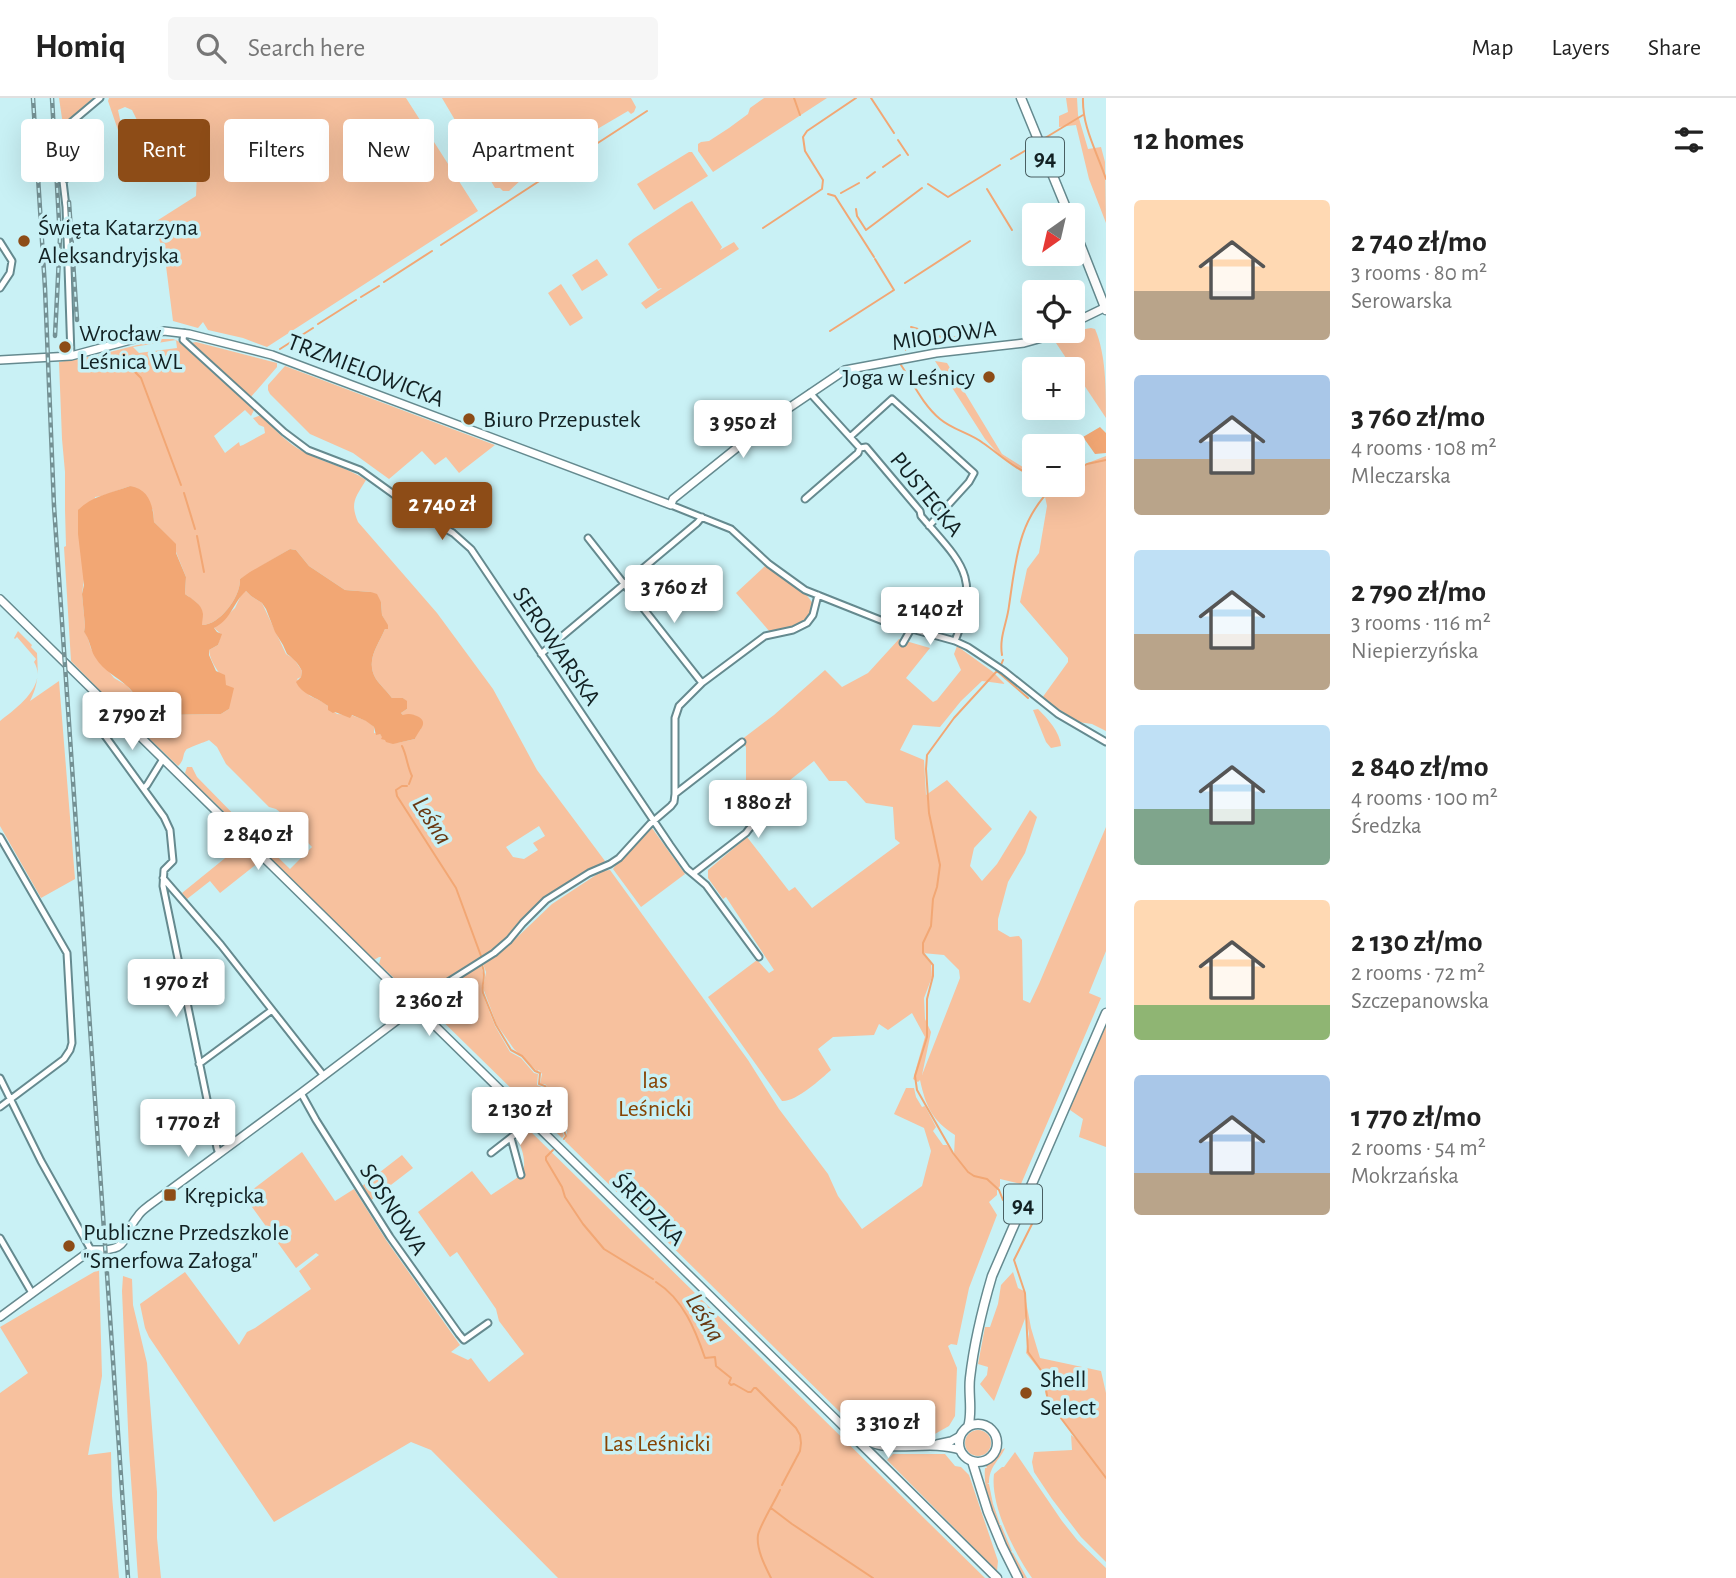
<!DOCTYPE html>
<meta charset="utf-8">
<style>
body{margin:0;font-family:"Alegreya Sans",sans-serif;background:#f6f6f6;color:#222;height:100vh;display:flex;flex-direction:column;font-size:26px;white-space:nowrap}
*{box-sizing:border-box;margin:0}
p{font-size:23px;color:#767676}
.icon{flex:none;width:38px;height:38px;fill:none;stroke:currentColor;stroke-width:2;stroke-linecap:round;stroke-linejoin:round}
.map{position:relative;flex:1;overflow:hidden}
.sheet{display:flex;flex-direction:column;background:#fff;width:630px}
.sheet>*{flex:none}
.banner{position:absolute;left:21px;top:21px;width:665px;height:63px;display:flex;gap:14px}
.needle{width:46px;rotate:214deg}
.fabs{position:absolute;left:1022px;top:105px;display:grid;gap:14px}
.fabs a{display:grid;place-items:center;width:63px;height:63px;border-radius:7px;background:#fff;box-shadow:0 7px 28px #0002;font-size:35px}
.price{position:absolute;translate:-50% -60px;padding:0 16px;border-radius:7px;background:#fff;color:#222;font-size:23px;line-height:46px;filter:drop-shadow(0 2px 4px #0008)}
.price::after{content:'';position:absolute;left:50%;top:42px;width:21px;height:16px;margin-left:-10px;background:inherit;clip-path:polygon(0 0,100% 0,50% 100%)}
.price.current{background:#8d4c17;color:#fff}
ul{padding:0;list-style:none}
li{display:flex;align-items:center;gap:21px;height:175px;padding:0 28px}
li span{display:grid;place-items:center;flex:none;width:196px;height:140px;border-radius:7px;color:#555}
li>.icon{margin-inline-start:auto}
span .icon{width:84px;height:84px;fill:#fffc;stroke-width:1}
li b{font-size:30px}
h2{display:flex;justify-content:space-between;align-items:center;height:84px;padding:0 28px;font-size:30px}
.pill{padding:0 24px;border-radius:7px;background:#fff;box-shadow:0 7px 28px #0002;font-size:24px;line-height:63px}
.pill.current{background:#8d4c17;color:#fff}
header{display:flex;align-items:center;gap:42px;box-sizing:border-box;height:98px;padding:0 35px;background:#fff;border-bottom:2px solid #e0e0e0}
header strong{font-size:33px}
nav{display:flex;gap:38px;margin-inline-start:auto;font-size:24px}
.search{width:490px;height:63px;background:#f6f6f6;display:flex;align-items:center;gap:18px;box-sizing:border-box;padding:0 24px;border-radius:7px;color:#767676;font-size:26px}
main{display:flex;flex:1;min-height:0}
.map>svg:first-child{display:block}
.green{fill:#f7c19e;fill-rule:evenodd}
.water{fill:#f2a774}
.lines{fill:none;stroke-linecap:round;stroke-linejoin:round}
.stream{stroke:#f2a774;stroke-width:2}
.street-casing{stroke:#658a8f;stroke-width:9}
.secondary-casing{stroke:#658a8f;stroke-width:10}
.primary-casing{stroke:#658a8f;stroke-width:11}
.street{stroke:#fff;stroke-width:5}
.secondary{stroke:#fff;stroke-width:7}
.primary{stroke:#fff;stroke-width:8}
.rail-casing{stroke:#749194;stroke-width:4.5}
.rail{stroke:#c9f1f5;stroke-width:2;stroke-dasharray:5;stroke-linecap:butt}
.poi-dot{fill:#8d4c17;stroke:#c9f1f5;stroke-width:2.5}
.labels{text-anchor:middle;stroke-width:7;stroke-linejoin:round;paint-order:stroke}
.shield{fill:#c9f1f5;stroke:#495f62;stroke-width:2}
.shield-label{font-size:23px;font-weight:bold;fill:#122123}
.poi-label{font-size:24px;fill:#122123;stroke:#c9f1f5;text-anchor:start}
.street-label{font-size:24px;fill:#122123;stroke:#c9f1f5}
.park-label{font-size:24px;fill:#864303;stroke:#c9f1f5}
.water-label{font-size:26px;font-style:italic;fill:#683812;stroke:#c9f1f5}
</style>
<header>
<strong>Homiq</strong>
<div class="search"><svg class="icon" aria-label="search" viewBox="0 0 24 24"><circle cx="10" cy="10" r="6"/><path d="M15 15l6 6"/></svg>Search here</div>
<nav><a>Map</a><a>Layers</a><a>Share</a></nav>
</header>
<main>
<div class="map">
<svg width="1106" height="1480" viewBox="0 0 1106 1480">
<rect width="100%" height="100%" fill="#c9f1f5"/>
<path class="green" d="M59,0H93L63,27Z
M109,0H406L478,113L267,249L243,240L208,232L203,224L198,230L173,223L166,168L155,124L196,98L198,52L152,65L129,49L124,39L139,26L132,12L125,9L118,12L121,26L118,32L108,3Z
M442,0H631L636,9L634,14L631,16L628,13L553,57H540L535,69L509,93H503L500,90H495Z
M764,0H827L713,74L698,53V46L701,44L709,43L729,30L748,16L750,10Z
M1066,0H1077L1078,17L1088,51L1101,49L1105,64L1106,125L1089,81L1076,27L1059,29V18L1068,14Z
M689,54H692L708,78L654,112L637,86Z
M692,103L722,149L720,152L734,144L739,151L646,211L641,205L662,190L658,191L628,146L633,141L686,106Z
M597,161L608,177L582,193L572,177Z
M561,186L583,220L570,228L548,195Z
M1091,230L1095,231C1106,256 1106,291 1106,320L1054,242L1073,233Z
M161,241H173L178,243L254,312L251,318L245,312L214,338L225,355L239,344L240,348L243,347L265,335L264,329L259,327L253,320L261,317C274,331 287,345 304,354C324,365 347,369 366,382C355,400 350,405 358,424L437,515L493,591L537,672L605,763L598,770L574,781L544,802L507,842L476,864L438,887L420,900L413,898L399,884L400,883L397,880L395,881L379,866L381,859H379L374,862L250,740L247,736L250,732L290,771L312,749L285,721V718L276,711L269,709L226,666L217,649L209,642C205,644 187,650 186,652C182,657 185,662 178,668L116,609L71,563L64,449L66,448L65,412V374L62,341L59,264L98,257ZM176,242L177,250L139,255L133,249ZM130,388L153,412L154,424L175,446L176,454L186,479L185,496C201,508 202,506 202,527C220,527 241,498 240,481L290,451L296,452L309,468L345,492L371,494L381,504L382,517L388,528V531H385C378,548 365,562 376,581C380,587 387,593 392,600H403L406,603L407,611L401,615L403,617C418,617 418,616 421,631L417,634L415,641C400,644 391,649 380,636L374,635V629L367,623L351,617L337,616L323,604L310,598L297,581L301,579L302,573L294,561L286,556L262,505L251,498L246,493L242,495L235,510L214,530L221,536L218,547L209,552C210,566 222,576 226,588C228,595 228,604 229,611L221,616L162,617L155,616L143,606L126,587L114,580L91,551L87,537L84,534L85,528L82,496L95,399L102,398ZM539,728L545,738L533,745L538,752L524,761L513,759L506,749Z
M196,244L277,265V269L250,300L191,245Z
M935,263L947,265L1002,356L1034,376V381L1000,358L985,341Z
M285,268L495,347L459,375L446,359L435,367L422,353L389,381L353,355L310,336L270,296L268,292V287Z
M1106,358V633L1092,626L1078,624L1042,600L1068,564V560L1020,504L1027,471L1039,455L1047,408L1044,394L1052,387H1073V370L1074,372L1085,366Z
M765,468C782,479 805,489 814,508C806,528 790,530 770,534L736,495Z
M18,533L32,547L31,549L37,555C38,575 39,585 30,603L59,583L75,781L41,800L0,728V623C17,610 48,587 34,564L36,561L17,539L15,541L14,540Z
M899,541L930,550L906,580L933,604L937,602L961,572L954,556L957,548L993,574L1005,586L982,583L961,603L940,629L913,627L900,652L924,662L926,697L947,682L992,731L974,750L970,768L982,783L997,766L1030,712L1037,719L1025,755L1008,784L998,821V832L1010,839L1019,838L1022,842L1023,902L1030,905L1039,886L1106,729V853L1089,895L1101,900L1021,1086L1000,1081V1088L997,1092V1097L989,1104L997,1117L969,1190L957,1247L951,1246L948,1248L957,1270L955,1318L949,1328L933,1337H889L868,1331L847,1321L565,1043L567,1034L558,1016L553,996L545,986H540L542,976L539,972L537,973L514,951L497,927L483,890L486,874L483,866L508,848L552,806L602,773L610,772L748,962L779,1011L828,1076L838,1098L862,1131L922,1088L931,1053L924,1030L894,1016L906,990H914L916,999L922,1009L925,1008L936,1029L933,1033L943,1047H947L954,1057L955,1037C932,1022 926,1009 920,982L918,984L913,981L925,939L912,915L888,932L879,926L874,937L833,939L818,951L831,972C821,981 796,1004 782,1003L708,899L757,862L769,875L774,872L726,799L723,801L708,780V772L747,739L789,793L795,789L812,810L900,745L895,741L893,709L866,705L846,683H829L814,663L785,686L771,702L746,686V649L741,642L774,617L825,572L842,589L868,575ZM922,855L944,857L959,872L960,880L922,977L931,934L925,921L924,900L932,879L931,866Z
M1038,611C1048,621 1060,634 1061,648L1051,650L1046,644L1033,612Z
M187,669H192L197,679L246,729L243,732L191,682L185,675Z
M652,730L685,776L641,809L613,771L618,764Z
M240,748L258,765L220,795L210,783L187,801L182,795Z
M481,867L483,875L482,895L495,928L510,954L521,960L534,975L538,976L537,987L544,990L550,997L564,1038L562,1040L424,905L449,886Z
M1106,925V1049L1079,1039L1083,1021L1070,1012V1009L1087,969H1089L1087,968Z
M528,1031L985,1480H558L431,1352L411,1344L274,1424L149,1239L145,1230L140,1206L185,1174L239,1247L247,1234L255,1230L311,1191L299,1173L319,1157L316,1155L296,1170L244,1098L302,1054L335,1103L354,1091L386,1142L460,1247L451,1254L468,1262L471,1260L489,1284L524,1256L499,1223L496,1211L457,1154L450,1159L418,1114L472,1073L491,1097L523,1076C526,1065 523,1049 516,1040Z
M402,1057L413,1070L370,1103L362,1088Z
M99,1171L102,1278L88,1357L111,1354L112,1398L119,1480H0V1295L28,1275L0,1229Z
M1013,1174L1018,1190L1024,1193L1031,1230L1040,1260L1101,1273L1106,1295V1464L1081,1439L1052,1401L1034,1374L1032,1364L1034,1354L1072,1352L1071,1337L1079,1343L1047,1303L1042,1275L1026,1255L1029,1236L1026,1218L994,1303L980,1286L987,1277L988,1269L978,1266L985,1229H990L998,1206L1001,1187Z
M123,1178L132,1181L133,1207L147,1265L157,1394V1440L161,1480H138L129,1353L122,1193Z
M965 1345a13 13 0 1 1 26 0a13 13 0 1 1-26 0Z
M1005,1350C1000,1362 989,1368 989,1385L987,1386H989L993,1406L1000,1426L999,1427H1001L1012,1453L1011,1454L1013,1455L1027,1480H1023C1005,1451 982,1404 985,1370H987L986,1368C991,1362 998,1353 1005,1350Z
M1015,1354L1062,1423L1078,1443L1106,1470V1480H1032C1014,1454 990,1407 994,1376L1002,1369H1004Z
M893,1356H945L955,1368L961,1369L969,1377L998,1463L997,1473L887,1362Z"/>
<path class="water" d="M1100,329L1106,335V355L1095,356L1083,339Z
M130,388C149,391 153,407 154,424L176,446V455L186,479L185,496C192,501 202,506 203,516C203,520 202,523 202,527C220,527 241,498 240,481L250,474L290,451L296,452L309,468L345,492L371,494L377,496L381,504L382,517L388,527V531H385C378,548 365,562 376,581C380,587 387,593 392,600H403L407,603V611L401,615L403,617C409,615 413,616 419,619C429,626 418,632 415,641L393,646L386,644L385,642L381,641L382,639L380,636L376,637L374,629L366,623L352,617L350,620L335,614L333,615L328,612V608C317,599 302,597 296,584L301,579L302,573C298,565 294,561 287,556L283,547L275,534L266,511L262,505L251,498L246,493C233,504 232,521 214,530L217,534L222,536L218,547L209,552V557L216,573L225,577L226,587L234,590L229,611L221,616L162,617C146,614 139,600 128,589C117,578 104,574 95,559C90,551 90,541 84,534L85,528L82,496L84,487L78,436V412C92,398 111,395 130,388Z"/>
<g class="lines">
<path class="stream" d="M794,0L800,17
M871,0L894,35
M1083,0C1082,29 1097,54 1106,81
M1045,40L1083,17
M898,42L908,57
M1011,61L1028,51
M883,69L900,57
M867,80L875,74
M928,86L948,99L1000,67
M987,91L1012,132
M841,95L859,85
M828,96L835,98L874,159
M856,111L857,118L866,132L922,90
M763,130L822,91L823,82L805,53L803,39L807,33L856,0
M441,147L647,13
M384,184L432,153
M905,185L970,143
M361,199L379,188
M318,226L356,202
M911,229L918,231
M830,233L894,192L875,161
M924,234C938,240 957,242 970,235
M905,244L906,252
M280,251L313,230
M88,264L93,263L105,265
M111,267L132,271L141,280L181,387
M901,267C913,285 923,307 940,321C953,332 970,335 983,345C999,356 1016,372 1034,378
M1073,374L1087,366L1106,362
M184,395L195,431
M197,438L204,474
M1002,557C999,539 1007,525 1009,508C1016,461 1018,421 1055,387
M1001,567L1003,562
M402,648C407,658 407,668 412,678L409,686
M407,688H402L396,692L397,698L456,790L481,858
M482,867C487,878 481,884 483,895L496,927L511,952L522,958L535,973L540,975L539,986L545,988L551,996L566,1038L564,1041
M553,1052L546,1059V1062L562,1089L565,1099L583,1126L599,1145L604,1151L653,1181
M1009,1106L1003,1102L999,1092L987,1081L974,1078L968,1074L953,1055L917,992L915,978L927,939V901L933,878V867L923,855V845L931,828L933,801L937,789L940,767L929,715L926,671L927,657L954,620L997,573L1028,600
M1029,1114L1034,1117V1122L1014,1162L1025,1195L1028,1254L1043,1275L1048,1303L1106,1380
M656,1184C683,1201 695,1231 705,1260L715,1259L716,1268L731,1280L729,1285L731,1287L734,1286L748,1294H751L754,1290H756L796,1330L800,1337L801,1345L800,1353L782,1387
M771,1410L792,1426L873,1480
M771,1480C765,1468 756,1451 758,1437C760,1427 775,1403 780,1392"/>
<defs>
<path id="street" d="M0,144L12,163L10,175L0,190
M184,235L183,242L284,334L308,352L360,372L428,421L453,435L471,451L670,747L687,771L706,787L759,859
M71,258L66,109L63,83L71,76L62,32L100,0
M810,295L860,350L866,349L920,413L921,418C962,466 981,477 955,543
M850,339L892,301L974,375L969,384L929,428
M805,401L858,355L860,350
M671,407L731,431L769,466L805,492L883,523L955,543L968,549L1004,573L1058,616L1106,644
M588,440L702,585
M903,545L911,531
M541,556L697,425L702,419
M117,617L103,635L164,719L170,732L173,763L164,772L163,788L217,1050L219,1056
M144,690L147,687L163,661
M675,696L742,644
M0,739L67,855L72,945L70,952L64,961L0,1009
M694,775L746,735L749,731L795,689
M163,780L221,847L324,978
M416,908L440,889L494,855L509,842L523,825L546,802L589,775L610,766L619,760L650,726L671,708L674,704L675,696V620L679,608L702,585L765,538L793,532L807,525L813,517L818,497
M199,966L272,912
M0,980L41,1063L91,1152
M301,995L316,1022L390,1139L459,1236L464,1242L488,1225
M511,1040L521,1077
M491,1055L532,1023
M0,1140L32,1195"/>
<path id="secondary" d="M1073,225L1106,209
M0,262L71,258L164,233L189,236L272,257L671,407L673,401L774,320L845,272L936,255L1024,245L1042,240L1058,233
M0,501L851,1336C861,1341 871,1346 882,1348C908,1351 935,1344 960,1352
M0,1219L91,1152C133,1153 118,1142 138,1118C141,1113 146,1110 151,1106L301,995L416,908
M937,1346L951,1343L960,1338"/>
<path id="primary" d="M1021,0L1069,117
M1073,128L1106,212
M959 1345a19 19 0 1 1 38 0a19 19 0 1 1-38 0Z
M968,1329C973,1314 968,1296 970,1280C974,1245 982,1212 992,1178L1106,915
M851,1336L997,1480
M972,1363L988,1414L1002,1448L1018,1480"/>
</defs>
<use href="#street" class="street-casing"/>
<use href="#secondary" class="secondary-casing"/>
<use href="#primary" class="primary-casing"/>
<use href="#street" class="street"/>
<use href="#secondary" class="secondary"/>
<use href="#primary" class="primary"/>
<defs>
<path id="rail" d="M33,0L45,190L54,408L128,1480
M52,0L60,140L55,238
M69,104L77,222"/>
</defs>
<use href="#rail" class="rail-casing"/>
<use href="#rail" class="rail"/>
</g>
<g class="poi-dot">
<circle cx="24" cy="143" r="7"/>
<circle cx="65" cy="249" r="7"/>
<circle cx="989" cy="279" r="7"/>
<circle cx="469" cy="321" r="7"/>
<rect x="163" y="1090" width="14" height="14" rx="3.5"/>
<circle cx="69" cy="1148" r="7"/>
<circle cx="1026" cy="1295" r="7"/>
</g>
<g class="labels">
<g class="shield">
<rect x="1026" y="39.5" width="38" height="39" rx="5"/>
<rect x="1004" y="1086.5" width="38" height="39" rx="5"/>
</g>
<g class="shield-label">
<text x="1045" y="67">94</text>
<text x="1023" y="1114">94</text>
</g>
<g class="poi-label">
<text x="38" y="137">Święta Katarzyna<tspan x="38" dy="28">Aleksandryjska</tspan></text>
<text x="79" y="243">Wrocław<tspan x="79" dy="28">Leśnica WL</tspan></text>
<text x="975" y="287" text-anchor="end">Joga w Leśnicy</text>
<text x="483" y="329">Biuro Przepustek</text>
<text x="184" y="1105">Krępicka</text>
<text x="83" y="1142">Publiczne Przedszkole<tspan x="83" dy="28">"Smerfowa Załoga"</tspan></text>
<text x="1040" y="1289">Shell<tspan x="1040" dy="28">Select</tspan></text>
</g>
<g class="street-label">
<text transform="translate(944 237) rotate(-8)" y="8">MIODOWA</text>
<text transform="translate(366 272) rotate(21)" y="8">TRZMIELOWICKA</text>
<text transform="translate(927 396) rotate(51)" y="8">PUSTECKA</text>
<text transform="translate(557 548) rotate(56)" y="8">SEROWARSKA</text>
<text transform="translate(394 1111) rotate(57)" y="8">SOSNOWA</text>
<text transform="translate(649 1111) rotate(45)" y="8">ŚREDZKA</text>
</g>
<g class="park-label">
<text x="655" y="990">las<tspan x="655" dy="28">Leśnicki</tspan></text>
<text x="657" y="1353">Las Leśnicki</text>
</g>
<g class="water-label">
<text transform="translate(433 722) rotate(57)" y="9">Leśna</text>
<text transform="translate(706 1219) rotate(59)" y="9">Leśna</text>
</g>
</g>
</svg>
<div class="fabs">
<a><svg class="needle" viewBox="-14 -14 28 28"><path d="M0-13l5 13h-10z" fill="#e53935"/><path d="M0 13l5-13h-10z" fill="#767676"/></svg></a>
<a><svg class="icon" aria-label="locate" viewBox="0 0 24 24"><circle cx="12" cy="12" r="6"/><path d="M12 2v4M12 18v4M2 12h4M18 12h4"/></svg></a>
<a>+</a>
<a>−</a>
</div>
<b class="price" style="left:743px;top:362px">3 950 zł</b>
<b class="price current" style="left:442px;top:444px">2 740 zł</b>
<b class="price" style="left:674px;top:527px">3 760 zł</b>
<b class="price" style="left:930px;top:549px">2 140 zł</b>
<b class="price" style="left:132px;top:654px">2 790 zł</b>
<b class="price" style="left:758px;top:742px">1 880 zł</b>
<b class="price" style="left:258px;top:774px">2 840 zł</b>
<b class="price" style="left:176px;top:921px">1 970 zł</b>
<b class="price" style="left:429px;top:940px">2 360 zł</b>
<b class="price" style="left:520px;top:1049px">2 130 zł</b>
<b class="price" style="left:188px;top:1061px">1 770 zł</b>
<b class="price" style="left:888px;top:1362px">3 310 zł</b>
<div class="banner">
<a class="pill">Buy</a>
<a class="pill current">Rent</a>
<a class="pill">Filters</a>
<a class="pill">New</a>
<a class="pill">Apartment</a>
</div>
</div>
<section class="sheet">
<h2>12 homes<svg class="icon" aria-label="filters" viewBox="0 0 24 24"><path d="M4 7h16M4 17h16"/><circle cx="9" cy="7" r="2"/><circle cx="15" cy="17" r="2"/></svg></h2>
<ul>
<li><span style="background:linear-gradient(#ffd9b3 65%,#b9a48a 0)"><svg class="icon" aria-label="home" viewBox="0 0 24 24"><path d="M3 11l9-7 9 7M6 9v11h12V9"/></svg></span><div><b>2 740 zł/mo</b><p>3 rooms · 80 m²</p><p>Serowarska</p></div></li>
<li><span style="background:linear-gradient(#a9c7e8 60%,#b9a48a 0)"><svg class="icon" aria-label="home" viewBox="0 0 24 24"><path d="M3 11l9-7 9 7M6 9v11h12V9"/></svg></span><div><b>3 760 zł/mo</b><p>4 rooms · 108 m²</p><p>Mleczarska</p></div></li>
<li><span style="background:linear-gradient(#bfe0f5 60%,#b9a48a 0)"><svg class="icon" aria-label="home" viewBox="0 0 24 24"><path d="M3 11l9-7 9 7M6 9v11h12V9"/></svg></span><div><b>2 790 zł/mo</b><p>3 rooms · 116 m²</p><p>Niepierzyńska</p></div></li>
<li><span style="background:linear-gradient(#bfe0f5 60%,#7fa58c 0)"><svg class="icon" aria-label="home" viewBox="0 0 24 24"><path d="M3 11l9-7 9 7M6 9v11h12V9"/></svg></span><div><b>2 840 zł/mo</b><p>4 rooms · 100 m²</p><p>Średzka</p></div></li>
<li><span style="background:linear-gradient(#ffd9b3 75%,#8fb573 0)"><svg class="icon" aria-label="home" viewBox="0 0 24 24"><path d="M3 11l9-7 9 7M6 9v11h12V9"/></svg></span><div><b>2 130 zł/mo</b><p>2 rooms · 72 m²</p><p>Szczepanowska</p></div></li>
<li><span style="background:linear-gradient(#a9c7e8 70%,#b9a48a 0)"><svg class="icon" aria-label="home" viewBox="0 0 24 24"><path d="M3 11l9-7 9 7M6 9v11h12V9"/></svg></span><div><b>1 770 zł/mo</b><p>2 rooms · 54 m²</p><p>Mokrzańska</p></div></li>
</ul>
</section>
</main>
